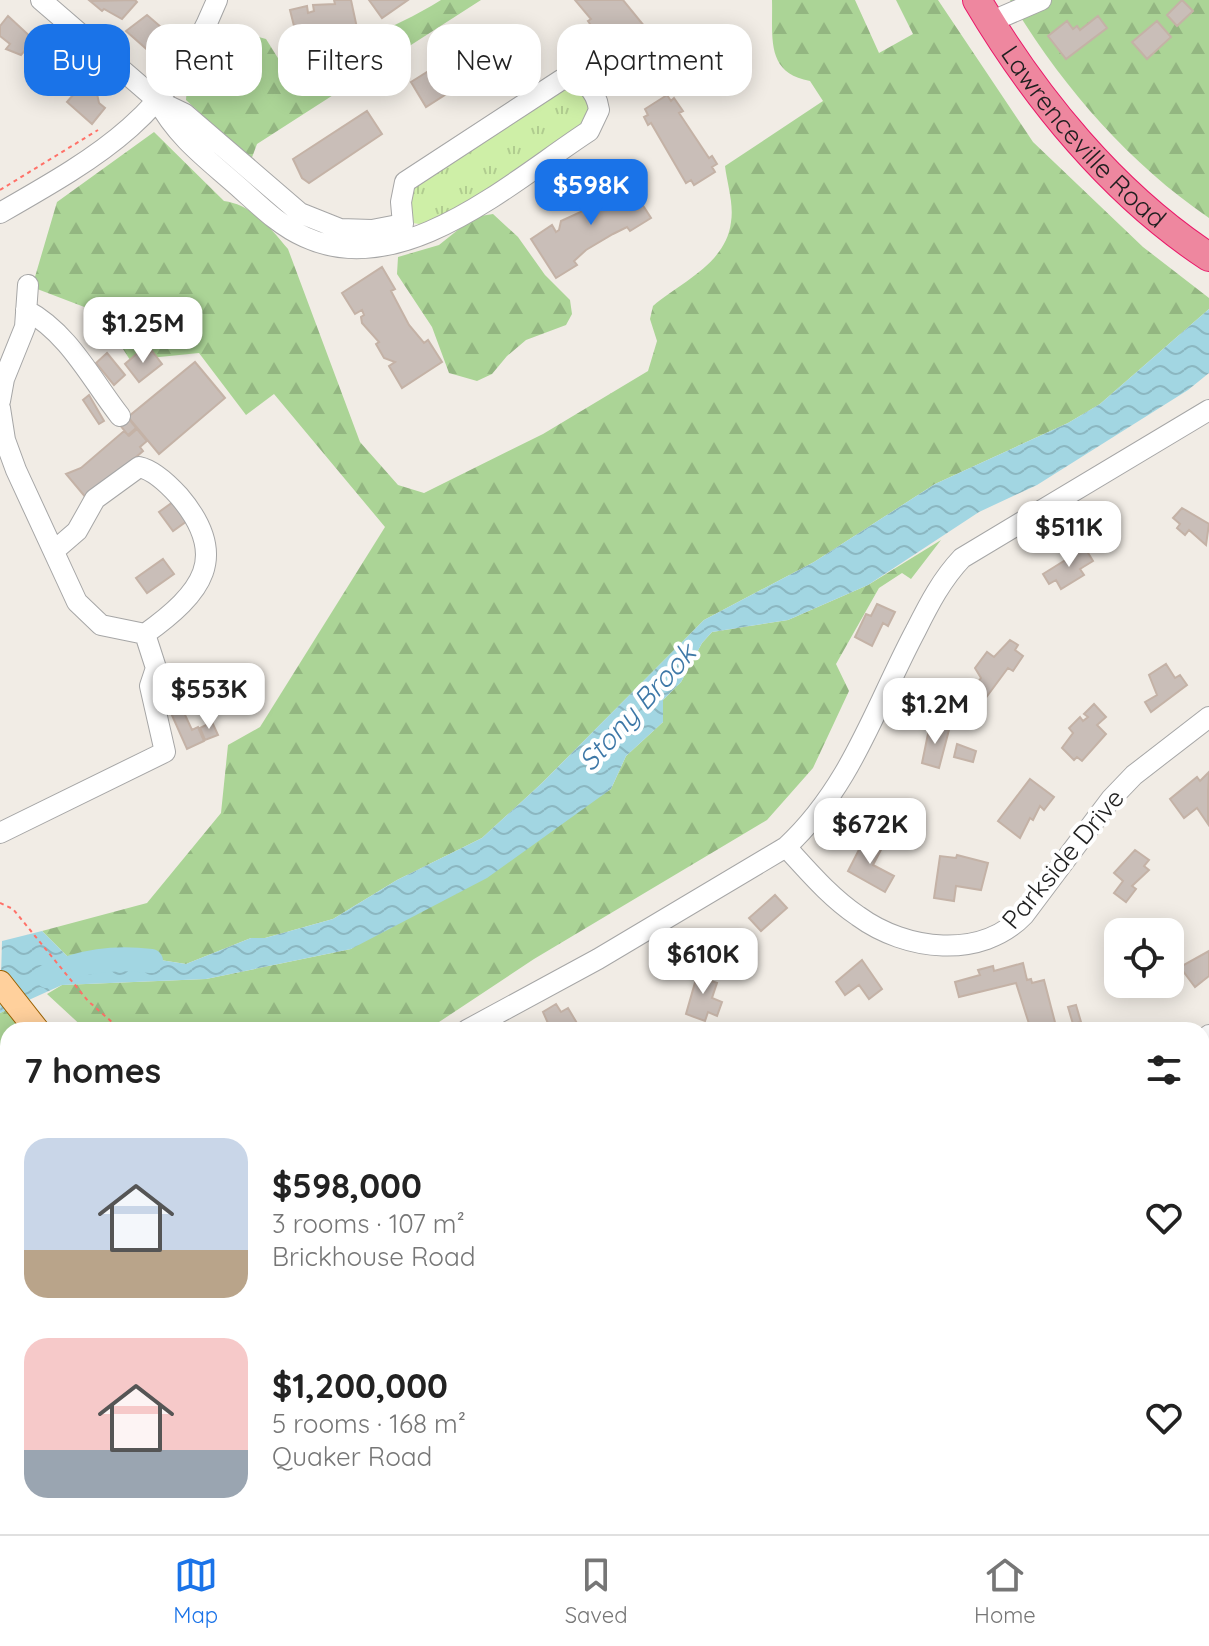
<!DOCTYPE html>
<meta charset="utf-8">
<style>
body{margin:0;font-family:Quicksand,sans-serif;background:#f2f2f2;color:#222;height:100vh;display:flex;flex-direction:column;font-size:30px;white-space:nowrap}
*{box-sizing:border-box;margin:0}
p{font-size:26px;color:#767676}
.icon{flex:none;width:44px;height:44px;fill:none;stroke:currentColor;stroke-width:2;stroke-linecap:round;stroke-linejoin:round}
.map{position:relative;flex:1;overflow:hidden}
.details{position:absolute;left:0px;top:1022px;width:1210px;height:512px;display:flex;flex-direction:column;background:#fff;border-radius:24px 24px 0 0;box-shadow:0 4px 20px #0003}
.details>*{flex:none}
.top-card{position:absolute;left:24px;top:24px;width:800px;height:72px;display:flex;gap:16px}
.tools{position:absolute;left:1104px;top:918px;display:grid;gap:16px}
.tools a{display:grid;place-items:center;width:80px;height:80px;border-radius:16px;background:#fff;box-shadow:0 4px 20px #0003;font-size:40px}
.price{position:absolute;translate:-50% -68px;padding:0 18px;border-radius:16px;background:#fff;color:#222;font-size:26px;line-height:52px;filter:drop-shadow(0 2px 4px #0008)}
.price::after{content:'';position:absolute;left:50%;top:48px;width:24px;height:18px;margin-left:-12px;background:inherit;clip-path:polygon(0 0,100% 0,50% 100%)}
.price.selected{background:#1a73e8;color:#fff}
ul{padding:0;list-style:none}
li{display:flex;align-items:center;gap:24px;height:200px;padding:0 24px}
li span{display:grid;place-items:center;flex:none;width:224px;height:160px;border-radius:24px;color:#555}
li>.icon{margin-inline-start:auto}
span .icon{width:96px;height:96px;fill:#fffc;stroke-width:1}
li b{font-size:34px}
h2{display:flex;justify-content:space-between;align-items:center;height:96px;padding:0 24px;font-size:34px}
.chip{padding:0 28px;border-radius:24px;background:#fff;box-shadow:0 4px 20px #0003;font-size:28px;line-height:72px}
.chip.selected{background:#1a73e8;color:#fff}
.menu{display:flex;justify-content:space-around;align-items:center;height:112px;border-top:2px solid #e0e0e0;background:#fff;font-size:22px;color:#767676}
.menu a{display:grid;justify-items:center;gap:4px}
.menu .selected{color:#1a73e8}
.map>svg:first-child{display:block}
.grass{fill:url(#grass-tufts)}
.forest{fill:url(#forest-firs)}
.park{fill:url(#park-crowns)}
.pitch{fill:#7de6b9}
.water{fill:url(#water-waves)}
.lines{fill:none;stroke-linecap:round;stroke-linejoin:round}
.river{stroke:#a2d6e2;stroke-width:24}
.building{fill:#c9beb8;stroke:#c4b2a6;stroke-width:2}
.minor-casing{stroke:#a6a6a6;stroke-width:22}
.major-casing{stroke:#9b6100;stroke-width:26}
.highway-casing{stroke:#ea1769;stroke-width:30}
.path{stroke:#ff7168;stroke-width:2;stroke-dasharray:4 4;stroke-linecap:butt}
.minor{stroke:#fff;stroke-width:20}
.major{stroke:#ffd09c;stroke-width:24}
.highway{stroke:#ee879f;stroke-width:28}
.labels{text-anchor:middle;stroke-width:8;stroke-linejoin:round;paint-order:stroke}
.street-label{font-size:26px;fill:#1f1f1f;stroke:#fff}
.water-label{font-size:28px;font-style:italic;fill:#3e78a7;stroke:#fff}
</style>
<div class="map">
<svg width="1209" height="1534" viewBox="0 0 1209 1534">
<defs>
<pattern id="grass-tufts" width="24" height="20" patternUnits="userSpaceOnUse" patternTransform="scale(2)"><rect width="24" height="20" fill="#ceefa7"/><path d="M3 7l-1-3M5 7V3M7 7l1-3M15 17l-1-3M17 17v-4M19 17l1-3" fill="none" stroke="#b0cc8f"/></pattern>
<pattern id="forest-firs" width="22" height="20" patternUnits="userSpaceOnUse" patternTransform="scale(2)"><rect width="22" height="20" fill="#abd496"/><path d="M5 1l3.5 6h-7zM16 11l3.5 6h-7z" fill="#93b681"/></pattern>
<pattern id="park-crowns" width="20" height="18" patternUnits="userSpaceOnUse" patternTransform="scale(2)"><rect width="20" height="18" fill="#bffec1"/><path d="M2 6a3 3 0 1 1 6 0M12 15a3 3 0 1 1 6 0" fill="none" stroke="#a4d9a5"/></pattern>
<pattern id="water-waves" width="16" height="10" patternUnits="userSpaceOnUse" patternTransform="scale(2)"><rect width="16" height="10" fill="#a2d6e2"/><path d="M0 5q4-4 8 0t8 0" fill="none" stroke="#8bb7c1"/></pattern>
</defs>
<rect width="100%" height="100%" fill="#f1ece5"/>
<path class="grass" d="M563,84L587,89L591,123L432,226L413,223L410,187Z"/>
<path class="forest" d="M441,0H481L257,144L251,160L186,100C187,79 203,80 217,72C231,64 243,47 255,36L266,39L281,63C338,50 391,31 441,0Z
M772,0H855L879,53L913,34L896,0H938L1033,142L1143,247L1209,298V309L1100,404L1068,423L935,484L814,562L704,620L542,783L482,838L397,880L333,919L265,938H251L186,964L134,956L75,964L42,931L147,903L221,813L228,745L260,727L385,527L274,394L246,415L199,353L130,360L100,313L32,287L57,202L154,132L224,201C253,205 271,229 288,249L360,442L398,485L424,493L543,434L648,371L657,341L650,319L653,306C681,282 726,264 731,222C734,204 727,183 725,166L823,101L810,81C765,73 773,37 772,0Z
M1010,0H1209V218C1127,162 1061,85 1010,0Z
M493,214L518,237L545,275L570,300L572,314L566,325L526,340L507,356L492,374L477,381L449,373L432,327L397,274L398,257L439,245L474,217Z
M941,540L911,579L902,573L879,588L836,664L849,691L813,768L767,820L534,959L427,1030H86L47,994L62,985L206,979L351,949L611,789L626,756L663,722V700L681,682L702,643L712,632L788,620L868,585Z
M8,1009L23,1030H8V1156L0,1157V1013Z
M0,1330H8V1526H96L100,1534H0Z"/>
<path class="park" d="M1209,1172V1534H286L306,1526H1202V1178Z"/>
<path class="pitch" d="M8,1245V1307L0,1308V1246Z"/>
<path class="water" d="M1209,309V373L1188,390L1037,485L979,512L868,585L788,620L712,632L702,643L681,682L663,700V722L626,756L611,789L487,878L351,949L206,979L62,985L0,1013L2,941L42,931L75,964L134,956L186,964L251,938H265L333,919L397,880L482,838L542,783L704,620L814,562L935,484L1068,423L1100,404Z"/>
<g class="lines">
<path class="river" d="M47,976C82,961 114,956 151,961"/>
</g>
<path class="building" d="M135,0L137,2L122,19L104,9L102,11L90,1Z
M334,0H351L357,28L298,42L290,10L307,6L308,13L314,11L313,5L335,4Z
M369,0H408L382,18Z
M575,0H623L654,38L616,64L602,43L608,38L597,34L588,21L591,19Z
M1182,0L1193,11L1177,26L1167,15Z
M147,15L168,33L151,53L126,31Z
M8,16L34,40L21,55L6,49L10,44L0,36V26Z
M1098,16L1107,28L1066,59L1048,36L1067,21L1073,29L1077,26L1080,30Z
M1157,21L1171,37L1147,59L1132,42Z
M486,35L501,59L426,107L411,82Z
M43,54L69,77L55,92L29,69Z
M86,80L96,89L99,103L105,108L92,124L67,102Z
M667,95L671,101L674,98L683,111L679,113L709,158L712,156L717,164L712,167L715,172L694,185L691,180L686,183L651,123L648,125L644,117L648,115L645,109Z
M367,111L382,134L309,183L302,178L293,159Z
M626,179L651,218L630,231L627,227L613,234L586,250L574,261L577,265L556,278L531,239L552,225L556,232L559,230L561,221L585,210L583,206L595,199L597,202L607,196L604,192Z
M382,267L395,289L391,291L409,325L424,343L428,340L442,362L402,388L389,366L395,362L384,358L376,344L379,342L362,323L361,317L364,315L362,310L355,314L342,293Z
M140,351L145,357L152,351L162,364L139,382L125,364Z
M107,353L125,375L114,385L96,363Z
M195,362L225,398L159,454L128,417Z
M89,395L104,421L99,424L83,400Z
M128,418L136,428L128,435L120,425Z
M137,429L147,441L140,447L143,451L87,499L66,474L81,468L124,431L129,436Z
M173,502L187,521L173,531L159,512Z
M1182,508L1209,524L1206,545L1189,530L1185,535L1177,528L1180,524L1173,518Z
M1085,548L1093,561L1080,569L1084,575L1061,589L1056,580L1049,584L1043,574Z
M163,559L174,574L147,593L136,578Z
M877,604L895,612L888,626L883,623L872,646L855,637L866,614L871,616Z
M1010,640L1018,645L1015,650L1023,656L1013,671L1008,668L985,699L972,690L981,678L975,668L987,652L994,657Z
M1166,664L1175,678L1180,675L1187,685L1151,712L1145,702L1157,695L1149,675Z
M181,684L188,698L179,702L192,730L198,727L204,741L187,749L162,693Z
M1094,704L1106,717L1097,725L1106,734L1082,761L1077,757L1074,760L1062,748L1073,733L1069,728L1080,717L1083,721L1088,717L1084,714Z
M212,722L218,735L205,740L200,728Z
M930,724L949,730L939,768L922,763Z
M957,744L976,751L973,762L954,757Z
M1209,772L1208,792V824L1197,808L1184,818L1170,799L1197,777L1200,781Z
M1030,779L1054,797L1044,810L1040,806L1033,820L1030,818L1020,838L998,821Z
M865,838L882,848L873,865L894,876L885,892L848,871Z
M1135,850L1149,860L1144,866L1149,870L1132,886L1136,889L1126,902L1114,893L1123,881L1114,873Z
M957,855L988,863L981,890L956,886L954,901L934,898L940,856L956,858Z
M775,895L787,908L761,931L749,918Z
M1209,951V976L1195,987L1180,967Z
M862,960L882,989L869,999L859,985L845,995L836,982Z
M1023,963L1027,980L1031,979L1032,983L1044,980L1057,1030H1031L1016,983L959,997L955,982L980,975L978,970L993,966L994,971Z
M700,965L712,970L708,980L717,983L712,998L722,1002L717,1016L708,1012L705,1021L686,1014Z
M556,1004L561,1012L568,1008L581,1030H551L543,1012Z
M1076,1005L1081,1022L1073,1024L1068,1007Z
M215,1526H243L246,1534H218Z"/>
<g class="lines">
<defs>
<path id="minor" d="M41,0L158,101L185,114L300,213L340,229L372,230L403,224L401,202L405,182L561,80C582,76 596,89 599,110L589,131C512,181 402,282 305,237C280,226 261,207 241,189C211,162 177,138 158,101
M990,22L1041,0
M0,213C103,154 170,116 217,0
M26,310C69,333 91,379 120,416
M0,401L4,379L25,327L28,285
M0,408L5,440L16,470L77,602L101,625L145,634L156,668L150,686L165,752L0,833
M55,550L77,531L95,499L139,467C154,470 169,485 179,496C231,557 202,593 145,634
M786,847C809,872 830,897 858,916C906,951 981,960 1024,915L1111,799L1134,775L1209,717
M467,1030L598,959L786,847C851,787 875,707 916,630C929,604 942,579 962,558L1209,410
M1202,1041L1209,1035
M0,1168L8,1167"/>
<path id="major" d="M0,983L37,1030
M1202,1302L1209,1304"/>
<g id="highway">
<path id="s1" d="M977,0C1035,98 1113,194 1209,257"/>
</g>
</defs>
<use href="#minor" class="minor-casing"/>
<use href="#major" class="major-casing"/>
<use href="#highway" class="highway-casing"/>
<path class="path" d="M0,190L98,130
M0,903L13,909L88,1001L121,1030
M1202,1272L1209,1273
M0,1524L5,1534
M383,1526L391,1534
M314,1534L331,1526
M491,1534L496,1526
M788,1534L795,1526"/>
<use href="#minor" class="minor"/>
<use href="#major" class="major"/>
<use href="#highway" class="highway"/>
</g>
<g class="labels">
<g class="street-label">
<text dy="9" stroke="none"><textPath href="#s1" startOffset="174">Lawrenceville Road</textPath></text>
<text transform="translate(1063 859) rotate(-50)" y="9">Parkside Drive</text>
</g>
<g class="water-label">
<text transform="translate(637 707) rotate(-48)" y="10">Stony Brook</text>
</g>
</g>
</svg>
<div class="tools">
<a><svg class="icon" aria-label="locate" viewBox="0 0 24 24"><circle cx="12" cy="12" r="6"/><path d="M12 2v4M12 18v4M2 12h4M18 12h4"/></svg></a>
</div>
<b class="price selected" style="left:591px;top:227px">$598K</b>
<b class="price" style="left:143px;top:365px">$1.25M</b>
<b class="price" style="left:1069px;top:569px">$511K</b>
<b class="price" style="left:209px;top:731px">$553K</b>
<b class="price" style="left:935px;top:746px">$1.2M</b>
<b class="price" style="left:870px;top:866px">$672K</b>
<b class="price" style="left:703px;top:996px">$610K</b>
<div class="top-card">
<a class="chip selected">Buy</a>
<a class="chip">Rent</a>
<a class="chip">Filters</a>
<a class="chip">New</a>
<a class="chip">Apartment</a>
</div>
<section class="details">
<h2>7 homes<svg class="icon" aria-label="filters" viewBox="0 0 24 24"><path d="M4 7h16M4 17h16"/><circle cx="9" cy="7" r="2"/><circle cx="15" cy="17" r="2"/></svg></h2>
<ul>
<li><span style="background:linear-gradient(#c9d6e8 70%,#b9a48a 0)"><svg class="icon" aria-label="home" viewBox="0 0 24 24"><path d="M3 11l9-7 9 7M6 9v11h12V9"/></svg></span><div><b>$598,000</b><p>3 rooms · 107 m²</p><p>Brickhouse Road</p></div><svg class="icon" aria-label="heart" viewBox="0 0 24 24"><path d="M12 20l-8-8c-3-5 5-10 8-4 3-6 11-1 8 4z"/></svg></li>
<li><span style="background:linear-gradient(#f6c9c9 70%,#9aa5b1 0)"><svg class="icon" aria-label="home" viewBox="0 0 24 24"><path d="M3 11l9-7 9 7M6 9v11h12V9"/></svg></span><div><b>$1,200,000</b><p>5 rooms · 168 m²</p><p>Quaker Road</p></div><svg class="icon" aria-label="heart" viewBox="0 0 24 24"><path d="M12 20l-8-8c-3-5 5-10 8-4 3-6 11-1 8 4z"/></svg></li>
</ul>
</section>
</div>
<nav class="menu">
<a class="selected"><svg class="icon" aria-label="map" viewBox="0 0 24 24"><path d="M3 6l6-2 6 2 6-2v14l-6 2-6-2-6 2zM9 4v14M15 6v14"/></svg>Map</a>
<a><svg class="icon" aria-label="saved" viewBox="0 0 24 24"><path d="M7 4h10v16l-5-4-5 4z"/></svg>Saved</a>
<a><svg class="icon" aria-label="home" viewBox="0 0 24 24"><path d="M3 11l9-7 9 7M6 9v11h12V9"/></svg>Home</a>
</nav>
